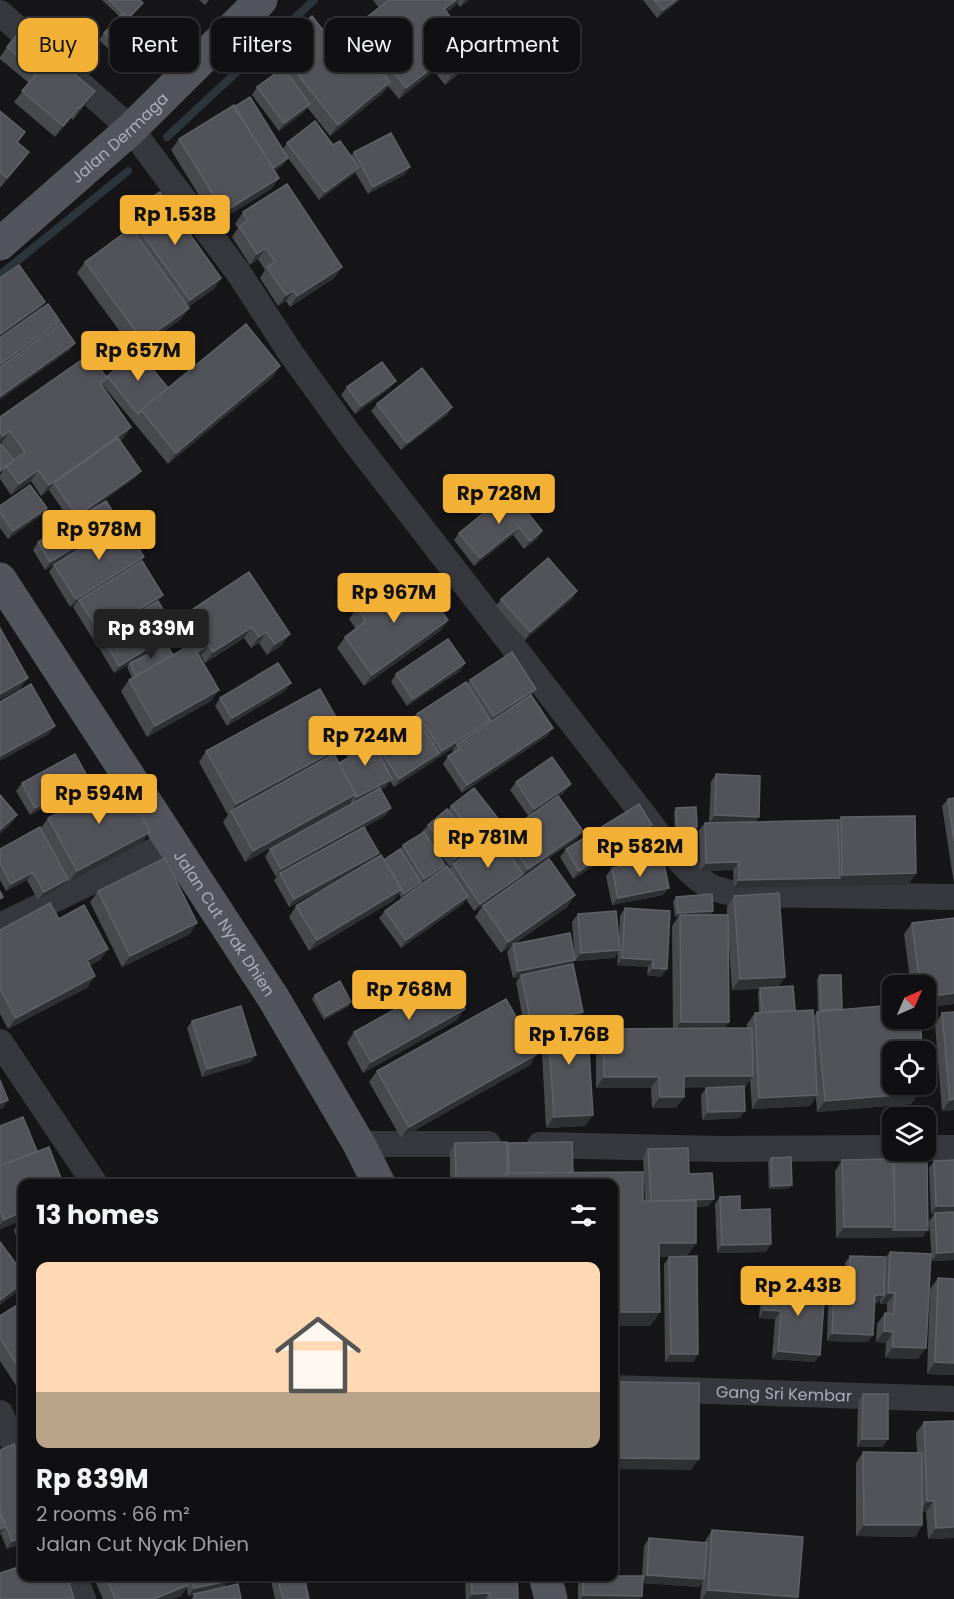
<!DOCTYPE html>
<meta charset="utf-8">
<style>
body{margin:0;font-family:Poppins,sans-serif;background:#19191b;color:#f1f3f6;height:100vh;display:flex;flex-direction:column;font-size:22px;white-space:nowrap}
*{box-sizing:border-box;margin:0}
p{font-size:20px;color:#9c9d9f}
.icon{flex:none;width:33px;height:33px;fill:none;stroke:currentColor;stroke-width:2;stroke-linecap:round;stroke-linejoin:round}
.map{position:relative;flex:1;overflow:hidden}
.drawer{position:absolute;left:18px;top:1179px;width:600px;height:402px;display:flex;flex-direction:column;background:#101012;border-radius:12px;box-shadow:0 2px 4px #0004,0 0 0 2px #303032}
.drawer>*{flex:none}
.top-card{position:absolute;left:18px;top:18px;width:600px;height:54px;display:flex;gap:12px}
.needle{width:39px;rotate:45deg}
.tools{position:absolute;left:882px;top:975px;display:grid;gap:12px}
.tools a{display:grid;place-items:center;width:54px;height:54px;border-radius:12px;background:#101012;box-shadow:0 2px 4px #0004,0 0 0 2px #303032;font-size:30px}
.price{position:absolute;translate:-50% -51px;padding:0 14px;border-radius:6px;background:#f2b134;color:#111;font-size:20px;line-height:39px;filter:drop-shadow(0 2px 3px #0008)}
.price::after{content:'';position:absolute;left:50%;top:36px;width:18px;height:14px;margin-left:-9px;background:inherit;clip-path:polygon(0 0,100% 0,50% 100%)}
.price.on{background:#222;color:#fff}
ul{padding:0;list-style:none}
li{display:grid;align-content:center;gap:12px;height:318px;padding:0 18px}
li+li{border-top:2px solid #303032}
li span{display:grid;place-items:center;height:186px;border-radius:12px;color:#555}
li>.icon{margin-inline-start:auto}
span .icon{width:108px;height:108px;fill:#fffc;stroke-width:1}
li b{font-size:26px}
h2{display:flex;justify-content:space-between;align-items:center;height:72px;padding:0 18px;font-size:26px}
.pill{padding:0 21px;border-radius:12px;background:#101012;box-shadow:0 2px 4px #0004,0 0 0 2px #303032;font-size:21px;line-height:54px}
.pill.on{background:#f2b134;color:#111}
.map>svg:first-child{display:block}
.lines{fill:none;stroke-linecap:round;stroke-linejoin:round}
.stream{stroke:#2c353c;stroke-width:8}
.minor{stroke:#37383d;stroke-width:26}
.primary{stroke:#53555c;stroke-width:33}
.wall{fill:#47494d;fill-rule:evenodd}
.shaded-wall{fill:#2f3033}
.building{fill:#525359;stroke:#5f6168;stroke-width:1.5}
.labels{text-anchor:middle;stroke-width:4.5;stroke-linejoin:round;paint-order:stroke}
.street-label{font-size:16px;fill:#a8adb8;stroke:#111113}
</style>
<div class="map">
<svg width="954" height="1599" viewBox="0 0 954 1599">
<rect width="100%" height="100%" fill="#161618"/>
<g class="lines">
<path class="stream" d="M167,137L314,0
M0,275L128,171"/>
<g class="minor">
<path d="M0,13L131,129L238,272L292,355L352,438L639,809C659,834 686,877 716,889C723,891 731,893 738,894L954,897"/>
<path d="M0,926L172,842"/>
<path d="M0,1042L95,1184"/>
<path d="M359,1144H488"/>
<path d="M540,1145L720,1149L892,1148"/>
<path d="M926,1148H954"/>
<path id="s1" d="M614,1388L954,1399"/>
<path d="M0,1413L22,1461"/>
<path d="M74,1576L83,1599"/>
</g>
<g class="primary">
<path id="s2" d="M0,244L131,129L261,0"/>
<path id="s3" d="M0,579L274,999L359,1144L379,1184"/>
<path d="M545,1576L551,1599"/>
</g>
</g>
<path class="wall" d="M102,0H140V7L129,19L150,39L144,47L126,66L99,40L104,33L120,17Z
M199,0H209L205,5Z
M373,0H469L460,7L457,3L455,6L447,12L471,64L445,85L434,71L399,99L388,86L383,93L330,136L307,107L304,112L279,131L252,95L257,87L279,71L267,57L275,46L333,43L351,33L357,25L379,8Z
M643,0H680L657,18Z
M7,47L87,102L73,120L71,118L55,137L14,102L29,83L0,59V57Z
M0,111L25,132L17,143L21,163L0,188Z
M179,139L283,149L287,143L333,145L351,156L354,152L410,167L404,175L368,194L355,172L354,174L319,200L288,158L283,165L274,171L279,178L271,189L216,223L171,150Z
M243,212L342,267L334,278L290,307L286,301L278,306L260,278L265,270L258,259L250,265L232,237L238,228L235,224Z
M128,214L221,278L214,289L188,307L189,308L181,319L135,352L77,273L85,262L126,232L121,225Z
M107,376L168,388L273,377L168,464L102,384V385L124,438L120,441L141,471L135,478L90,510L112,528L45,570L33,550L38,542L71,522L49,490L41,496L31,481L11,495L0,479V475L3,470L0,472V445L15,460L2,442L0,444V417Z
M347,387L390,388L355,414L341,395Z
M377,404L452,407L447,415L401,450L371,411Z
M511,491L542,531L537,539L524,549L513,535L474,566L454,540L459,533Z
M0,506L41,515L8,539L0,528Z
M141,562L163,595L158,601L171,639L133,662L173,655L182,649L178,643L185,633L180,624L187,613L249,572L282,645L267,655L259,643L251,648L244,638L205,663L201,656L200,657L211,701L147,737L121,691L129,680L132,678L127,667L129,664L114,673L96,643L99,638L94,641L73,607L76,603L70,607L49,572L54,565Z
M405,593L448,620L440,631L364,686L337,648L345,637L356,629L349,619L357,608Z
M501,599H572L525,640L496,606Z
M465,663L460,671L407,706L391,682L396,674Z
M470,680L536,689L531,696L547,736L462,793L443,764L448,756L453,753L452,751L455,747L436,759V758L434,761L394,787L390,781L386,787L381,789L386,815L365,827L375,858L384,860L400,849L403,845L423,833L422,832L428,825L448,810L451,806L500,821L495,828L473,845L469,851L455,863L499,840L504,834L529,817L510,790L516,782L565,792L559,796L583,831L577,839L522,876L519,880L575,895L567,907L514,944L572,964L583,1012L578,1019L585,1126L546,1128L542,1053L537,1054L530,1065L401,1138L369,1082L377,1071L529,1039L528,1032L530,1029L525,1030L516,982L520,977L513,978L507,952L512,945L501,953L475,917L483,905L474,911L466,899L463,904L401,948L379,918L385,911L421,885L401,898L399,893L394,900L309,951L289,917L296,906L348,875L289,907L274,880L278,876L276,877L265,857L270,849L351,804L350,801L348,805L245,862L223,822L228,815L199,762L206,751L342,753L335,757L339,764L348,758L344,751L349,743L373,744L375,742L415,716L417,714L467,684ZM432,845L450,867L452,865L449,869L442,870Z
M285,691L227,726L215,706L220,698Z
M716,774L755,822L838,820L841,817L916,873L908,885L734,888L733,870L700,871L699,830L705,823L709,822L711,782Z
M22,783L83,786L30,815L16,791Z
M954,798V884L942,806L948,799Z
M676,808L697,827L695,830L675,831L674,812Z
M48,818L142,843L69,882L68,879L63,886L38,900L27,880L6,891L0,880V849L41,828Z
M647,833L573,879L560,857L566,849Z
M612,868L663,895L612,905L606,876Z
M98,891L190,934L122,967L90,902Z
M734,896L785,977L778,987L795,1010L794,1011L813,1017L817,1012H818L817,979L820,975L842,1010L922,1045L918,1052H892L919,1093L911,1104L817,1112L816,1097L810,1106L752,1109L750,1080L745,1087H744L740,1118L702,1120L701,1095L706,1088L716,1087H684V1097L676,1108H652L651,1088H596V1040L603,1029L673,1028L672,926L678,917H675L673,901L676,897L713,911L710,914L727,915V907ZM728,933L732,990L760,989L758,992L759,1013H755L747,1024V1028H725Z
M625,908L661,977L647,975L648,967L617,965L618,953L614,958L575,961L572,922L578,914L619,937L620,916Z
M59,919L108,949L100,960L90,965L88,987L8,1029L0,1014V930Z
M912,923L954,1004L926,1007V986H911L904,934Z
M315,995L349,1006L324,1020L312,999Z
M942,1013L954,1110L942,1111L935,1024Z
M457,1020L363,1073L347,1043L354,1032Z
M192,1021L251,1062L202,1077L187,1028Z
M0,1126L22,1184V1253L14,1230L20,1221L0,1229Z
M507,1142V1145L508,1143L572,1142L573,1173L643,1172V1201H645L643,1157L648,1149L688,1148L689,1174L712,1173L714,1199L708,1206L696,1207V1243L686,1257L697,1256L698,1354L693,1362H665L664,1264L669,1257H659L660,1312L650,1326H614V1184H450V1150L455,1143Z
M771,1158L790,1188L769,1189L768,1162Z
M842,1160L894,1163L923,1237L836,1238L835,1171Z
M954,1160V1260L932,1261L929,1221L934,1214H931L929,1168L934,1161Z
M720,1197L740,1210L766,1252L717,1253L715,1204Z
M890,1252L918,1359L885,1358L886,1343L876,1342L877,1324L885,1313H887V1304H880V1300L878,1303H874L873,1335L868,1342L827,1341L829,1276L835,1269H845V1263L850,1256L885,1258Z
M938,1278L954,1375L927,1374L930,1289Z
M766,1284L820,1355L814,1362L772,1359L775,1319L759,1318L761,1292Z
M22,1302V1383L17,1387L0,1361V1316Z
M863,1394L883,1447H857L858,1402Z
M954,1421V1538L928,1539L926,1512H922V1525L915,1537L856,1536V1463L863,1452L917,1453L916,1433L924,1422Z
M0,1450L22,1543L7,1549L1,1534L0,1535Z
M712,1530L797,1599H700L702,1583L699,1587L643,1583L640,1599H578V1583L583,1576H642L644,1546L649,1538L704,1543L705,1541Z
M93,1576H228L224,1588L241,1599H191L194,1595L188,1596L187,1587L181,1596L173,1599H103Z
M270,1576H304L309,1599H275Z
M468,1576H517L518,1599H466L465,1581Z"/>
<path class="shaded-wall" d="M456,0H459L455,6L436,20L444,9Z
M465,0H469L460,7Z
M676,0H680L657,18L663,10Z
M150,39L144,47L126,66L131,58Z
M479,53L471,64L445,85L453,74Z
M442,60L434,71L399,99L406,88Z
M390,82L383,93L330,136L338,125Z
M95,91L87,102L73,120L80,108Z
M310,104L304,112L279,131L284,123Z
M79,107L71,118L55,137L63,126Z
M29,152L21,163L0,188L7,178Z
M288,158L283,165L264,177L269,170Z
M359,167L354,174L319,200L325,192Z
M410,167L404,175L368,194L373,187Z
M279,178L271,189L216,223L224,212Z
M266,248L258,259L250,265L257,254Z
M342,267L334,278L290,307L297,296Z
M221,278L214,289L182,311L190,300Z
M294,290L286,301L278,306L286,295Z
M45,302L40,310L0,338V334Z
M189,308L181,319L135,352L143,341Z
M60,321L55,329L0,368V364Z
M75,343L70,350L0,400V396Z
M280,366L273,377L168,464L176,453Z
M396,381L390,388L355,414L361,406Z
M452,407L447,415L401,450L407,443Z
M131,427L124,438L56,485L54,483L49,490L41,496L49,485Z
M10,431L2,442L0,444V440L3,436Z
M38,470L31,481L11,495L19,484Z
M141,471L135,478L72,523L77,516Z
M47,508L41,515L8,539L13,531Z
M118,520L112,528L45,570L50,562Z
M519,527L513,535L474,566L480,558Z
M542,531L537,539L524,549L530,541Z
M144,557L139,564L79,600L76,603L70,607L76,599Z
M577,591L572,599L525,640L530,632Z
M163,595L157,602L101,635L99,638L94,641L100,633Z
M448,620L440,631L364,686L372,675Z
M252,627L244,638L205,663L213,652Z
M176,631L171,639L114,673L119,666Z
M266,632L259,643L251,648L259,637Z
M290,634L282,645L267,655L275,644Z
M209,645L201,656L191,663L199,651Z
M465,663L460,671L407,706L413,699Z
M28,678L20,689L0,700V694Z
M291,683L285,691L227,726L232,718Z
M536,689L530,696L489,724L494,716Z
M219,690L211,701L147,737L155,726Z
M490,720L485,727L457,744L455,747L436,759L442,751Z
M55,726L49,734L0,761V756Z
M553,728L547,736L462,793L467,785Z
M350,742L342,753L232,813L231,811L236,804Z
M439,753L434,761L394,787L399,779Z
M88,778L83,786L30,815L35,808Z
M392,779L386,787L352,805L357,797Z
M571,784L565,792L529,817L534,809Z
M356,794L348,805L245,862L253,851Z
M391,808L386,815L281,874L280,873L276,877L281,869Z
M17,815L9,826L0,834V829Z
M715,815L759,817L754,824L709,823Z
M500,821L495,828L473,845L469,851L450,867L455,859L474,845L478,839Z
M652,825L647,833L573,879L579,871Z
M677,827H697L695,830L675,831Z
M583,831L577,839L522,876L528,869Z
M150,832L142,843L69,882L77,871Z
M379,853L374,861L289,907L294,899Z
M739,862L733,870L700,871L706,863Z
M445,865L440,873L419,886L424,879Z
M33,872L27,880L6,891L11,884Z
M916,873L908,885L734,888L739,880L840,878L842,875Z
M523,874L518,882L474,911L480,904Z
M68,879L63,886L38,900L44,892Z
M421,882L419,886L401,898L404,894Z
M669,888L663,895L612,905L618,898Z
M402,889L394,900L309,951L317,940Z
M575,895L567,907L501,953L508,942Z
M468,896L463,904L401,948L406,940Z
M713,911L710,914L680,915L678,917H675L678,913Z
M197,923L190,934L122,967L130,956Z
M108,949L100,960L79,971L87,960Z
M620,950L614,958L575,961L581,953Z
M622,958L653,960L648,967L617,965Z
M575,960L570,968L521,975L520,977L513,978L518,971Z
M653,968L667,969L661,977L647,975Z
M95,976L88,987L8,1029L16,1018Z
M785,977L777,988L732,990L740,979Z
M954,993V1004L926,1007V997Z
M351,1002L349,1006L324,1020L326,1016Z
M465,1009L457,1020L363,1073L371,1062Z
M583,1012L577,1020L536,1021Z
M536,1021L530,1029L525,1030L531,1022Z
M681,1022H729L722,1033H673Z
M549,1042L542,1053L530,1054L537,1043Z
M922,1045L918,1052H911L914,1046Z
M537,1054L530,1065L401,1138L409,1127Z
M256,1055L251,1062L202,1077L207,1069Z
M684,1076H753L745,1087L676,1088Z
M604,1077H659L651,1088H596Z
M919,1093L911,1104L817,1112L825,1101Z
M817,1095L810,1106L752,1109L759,1098Z
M660,1097H684L676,1108H652Z
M954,1099V1110L942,1111L950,1100Z
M8,1100L3,1108L0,1109V1103Z
M745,1111L740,1118L702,1120L708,1112Z
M593,1115L585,1126L546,1128L554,1117Z
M503,1178L500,1184H453L456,1179Z
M792,1185L790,1188L769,1189L772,1186Z
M714,1199L708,1206L645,1209L651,1201Z
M936,1206H954V1213L931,1214Z
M22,1212V1220V1219L20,1221L0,1229V1225L4,1220Z
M844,1227H895L928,1230L923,1237L836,1238Z
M659,1243H696L686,1257H649Z
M771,1244L766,1252L717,1253L722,1245Z
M954,1252V1260L932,1261L937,1253Z
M22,1283V1287L20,1290L0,1305V1300Z
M888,1293H895L887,1304H880Z
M875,1295H884L878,1303H869Z
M764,1310L781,1311L775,1319L759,1318Z
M614,1312H660L650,1326H614Z
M884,1331L893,1332L886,1343L876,1342Z
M832,1333L873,1335L868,1342L827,1341Z
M893,1347L926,1348L918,1359L885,1358Z
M778,1351L820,1355L814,1362L772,1359Z
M671,1354H698L693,1362H665Z
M935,1362L954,1363V1375L927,1374Z
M22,1378V1383L17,1387Z
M862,1439H888L883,1447H857Z
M614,1458L699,1459L691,1470L614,1469Z
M927,1501H934L926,1512H920Z
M864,1525H922L915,1537L856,1536Z
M5,1527L0,1535V1529Z
M954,1527V1538L928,1539L936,1528Z
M22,1538V1543L7,1549L12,1541Z
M647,1575L704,1579L699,1587L641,1583Z
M229,1581L223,1588L188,1596L194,1588Z
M188,1585L181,1596L173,1599H154Z
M708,1590L798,1597L797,1599H702Z
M489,1593L485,1599H468L472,1594Z
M583,1595L642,1596L640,1599H581Z"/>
<path class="building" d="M109,0H140L143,3L128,18Z
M389,0H456L444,9L479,53L453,74L442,60L406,88L357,25Z
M654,0H676L663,10Z
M123,13L150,39L131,58L104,33Z
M312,16L333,43L349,31L390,82L338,125L275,46Z
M21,30L95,91L80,108L79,107L63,126L22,91L37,73L7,47Z
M283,68L310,104L284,123L257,87Z
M250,97L288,158L273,168L234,107Z
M234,105L279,178L224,212L179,139Z
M0,111L25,132L17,142L29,152L7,178L0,172Z
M315,121L333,145L340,141L359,167L325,192L287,143Z
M391,133L410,167L373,187L354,152Z
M287,184L342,267L297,296L294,290L286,295L267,267L275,262L266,248L257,254L239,226L248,220L243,212Z
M160,192L221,278L190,300L128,214Z
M131,228L189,308L143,341L85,262Z
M19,265L45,302L0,334V278Z
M48,304L60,321L0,364V338Z
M61,323L75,343L0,396V367Z
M246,324L280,366L176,453L141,410Z
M138,351L168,388L141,410L138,414L107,376Z
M90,354L107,378L100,383L131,427L49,485L38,470L19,484L6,466L25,452L10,431L3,436L0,431V417Z
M382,362L396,381L361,406L347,387Z
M422,368L452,407L407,443L377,404Z
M118,438L141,471L77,516L54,483Z
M2,444L14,460L0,471V445Z
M30,485L47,508L13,531L0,513V506Z
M511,491L542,531L530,541L519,527L480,558L459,533Z
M106,501L118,520L50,562L38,542Z
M123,522L144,557L76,599L54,565Z
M548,558L577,591L530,632L501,599Z
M142,561L163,595L100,633L79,600Z
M249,572L290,634L275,644L266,632L259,637L252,627L213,652L209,645L199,651L186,632L195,626L187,613Z
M395,580L405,593L420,582L448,620L372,675L345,637L366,621L357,608Z
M158,601L176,631L119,666L101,635Z
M0,628L28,678L0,694Z
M448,639L465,663L413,699L396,674Z
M192,644L219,690L155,726L129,680Z
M167,645L173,655L136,676L130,663Z
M512,652L536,689L494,716L470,680Z
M278,663L291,683L232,718L220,698Z
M466,682L490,720L442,751L417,714Z
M31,684L55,726L0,756V702Z
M320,689L350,742L236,804L206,751Z
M531,695L553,728L467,785L448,756L460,749L457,744Z
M415,716L439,753L399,779L375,742Z
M368,733L392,779L357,797L339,763L355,754L349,743Z
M75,754L88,778L35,808L22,783Z
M334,754L356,794L253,851L231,811Z
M552,757L571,784L534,809L516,782Z
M716,774L760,776L759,817L715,815Z
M121,779L150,832L77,871L48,818Z
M380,788L391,808L281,869L270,849Z
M474,788L500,821L478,839L451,806Z
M0,795L17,815L0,829Z
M558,796L583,831L528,869L504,834Z
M954,798V841L948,799Z
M639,804L652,825L579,871L566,849Z
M696,807L697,827H677L676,808Z
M447,809L475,844L455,859L428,825Z
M915,816L916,873L842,875L841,817Z
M838,820L840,878L739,880V862L706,863L705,823Z
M40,827L68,879L44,892L33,872L11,884L0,863V849Z
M364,827L379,853L294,899L280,873Z
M424,832L445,865L424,879L403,845Z
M496,835L523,874L480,904L453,864Z
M400,849L421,882L404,894L384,860Z
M381,855L402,889L317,940L296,906Z
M165,858L197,923L130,956L98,891Z
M663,858L669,888L618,898L612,868Z
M549,859L575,895L508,942L483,906Z
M447,866L468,896L406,940L385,911Z
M0,891L3,897L0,899Z
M779,893L785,977L740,979L734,896Z
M712,894L713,911L678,913L676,897Z
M50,903L59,919L84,905L108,949L87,960L95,976L16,1018L0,989V930Z
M625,908L670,911L667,969L653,968V960L622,958Z
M616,911L620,950L581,953L578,914Z
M680,915H728L729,1022H681Z
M954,918V993L926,997V986H920L912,923Z
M570,933L575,960L518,971L513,944Z
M573,964L583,1012L531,1022L521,975Z
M820,975H841L842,1009L821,1010Z
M448,980L465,1009L371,1062L354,1032Z
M340,981L351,1002L326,1016L315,995Z
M793,986L795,1010L762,1012L760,988Z
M506,999L537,1054L409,1127L377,1071Z
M892,1005V1018H920L922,1045L914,1046L915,1052H892V1084H918L919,1093L825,1101L817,1012Z
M241,1006L256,1055L207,1069L192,1021Z
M813,1010L817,1095L759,1098L755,1013Z
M954,1012V1099L950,1100L942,1013Z
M587,1019L593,1115L554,1117L549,1042L537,1043L536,1021Z
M752,1028L753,1076H684V1097H660L659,1077H604L603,1029Z
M0,1080L8,1100L0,1103Z
M744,1086L745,1111L708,1112L706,1088Z
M23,1117L37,1151L0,1166V1126Z
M507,1142V1173L503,1178L456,1179L455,1143Z
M572,1142L573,1173H509L508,1143Z
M49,1147L63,1184H22V1212L4,1220L0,1210V1166Z
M688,1148L689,1174L712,1173L714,1199L651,1201L648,1149Z
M791,1157L792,1185L772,1186L771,1158Z
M893,1159L895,1227H844L842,1160Z
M954,1160V1206H936L934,1161Z
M927,1162L928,1230H893L895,1227L894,1163Z
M643,1172V1201H696V1243H659L660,1312H614V1184H507V1173Z
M290,1178L349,1182L350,1184H278Z
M740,1196V1210L770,1209L771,1244L722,1245L720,1197Z
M954,1212V1252L937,1253L935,1213Z
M0,1242L22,1272V1283L0,1300Z
M890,1252L931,1254L926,1348L893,1347V1332L884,1331L885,1313L894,1314L895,1293H888Z
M697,1256L698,1354H671L669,1257Z
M850,1256L885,1257L884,1295H875L873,1335L832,1333L835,1269L850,1270Z
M938,1278L954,1279V1363L935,1362Z
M766,1284L825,1289L820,1355L778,1351L781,1311L764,1310Z
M22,1302V1373L0,1338V1316Z
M614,1382L699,1383V1459L614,1458Z
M863,1394H888V1439H862Z
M954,1421V1527L936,1528L934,1501H927L924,1422Z
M14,1444L22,1468V1538L12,1541L0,1510V1450Z
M863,1452L922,1453V1525H864Z
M0,1514L5,1527L0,1529Z
M712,1530L803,1537L798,1597L708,1590Z
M649,1538L707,1543L704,1579L647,1575Z
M19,1567L23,1578L28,1576H67L74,1599H0V1573Z
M106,1576H185L188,1585L154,1599H115Z
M191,1576H228L229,1581L194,1588Z
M277,1576H304L309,1599H283Z
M471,1576H517L518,1599H490L489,1593L472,1594Z
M583,1576H643L642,1596L583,1595Z
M238,1584L241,1599H196L194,1594Z"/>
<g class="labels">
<g class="street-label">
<text dy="6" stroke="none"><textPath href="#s2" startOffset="160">Jalan Dermaga</textPath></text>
<text dy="6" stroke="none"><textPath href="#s3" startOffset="411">Jalan Cut Nyak Dhien</textPath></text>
<text dy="6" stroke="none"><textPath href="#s1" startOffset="170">Gang Sri Kembar</textPath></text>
</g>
</g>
</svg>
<div class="tools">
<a><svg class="needle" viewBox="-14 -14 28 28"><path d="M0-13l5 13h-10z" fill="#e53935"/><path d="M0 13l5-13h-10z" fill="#9c9d9f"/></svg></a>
<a><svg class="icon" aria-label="locate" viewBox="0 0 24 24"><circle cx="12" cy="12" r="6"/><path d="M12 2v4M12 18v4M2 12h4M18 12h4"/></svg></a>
<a><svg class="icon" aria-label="layers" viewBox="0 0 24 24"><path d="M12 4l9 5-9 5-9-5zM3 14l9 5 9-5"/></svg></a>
</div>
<b class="price" style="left:175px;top:246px">Rp 1.53B</b>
<b class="price" style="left:138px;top:382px">Rp 657M</b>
<b class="price" style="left:499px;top:525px">Rp 728M</b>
<b class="price" style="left:99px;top:561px">Rp 978M</b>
<b class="price" style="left:394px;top:624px">Rp 967M</b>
<b class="price on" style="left:151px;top:660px">Rp 839M</b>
<b class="price" style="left:365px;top:767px">Rp 724M</b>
<b class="price" style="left:99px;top:825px">Rp 594M</b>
<b class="price" style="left:488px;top:869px">Rp 781M</b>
<b class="price" style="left:640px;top:878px">Rp 582M</b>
<b class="price" style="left:409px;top:1021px">Rp 768M</b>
<b class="price" style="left:569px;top:1066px">Rp 1.76B</b>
<b class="price" style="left:798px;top:1317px">Rp 2.43B</b>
<div class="top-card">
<a class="pill on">Buy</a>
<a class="pill">Rent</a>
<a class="pill">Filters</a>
<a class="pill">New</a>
<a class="pill">Apartment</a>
</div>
<section class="drawer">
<h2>13 homes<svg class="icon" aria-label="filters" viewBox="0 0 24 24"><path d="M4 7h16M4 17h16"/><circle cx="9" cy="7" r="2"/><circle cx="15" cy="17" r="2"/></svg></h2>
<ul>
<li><span style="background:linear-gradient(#ffd9b3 70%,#b9a48a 0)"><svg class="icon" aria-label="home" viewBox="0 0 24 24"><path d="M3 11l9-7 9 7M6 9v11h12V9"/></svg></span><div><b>Rp 839M</b><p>2 rooms · 66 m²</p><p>Jalan Cut Nyak Dhien</p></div></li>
</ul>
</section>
</div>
